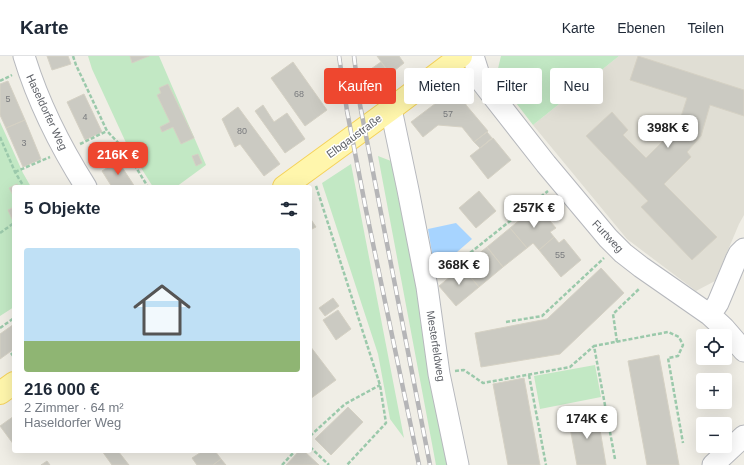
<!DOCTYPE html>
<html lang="de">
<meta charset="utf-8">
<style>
body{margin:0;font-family:Helvetica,sans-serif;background:#f2f2f3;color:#1f2937;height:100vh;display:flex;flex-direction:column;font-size:15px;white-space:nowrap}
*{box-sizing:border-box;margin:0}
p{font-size:13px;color:#747a83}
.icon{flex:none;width:22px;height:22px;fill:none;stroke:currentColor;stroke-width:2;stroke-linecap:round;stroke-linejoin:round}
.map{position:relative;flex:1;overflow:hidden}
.drawer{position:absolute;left:12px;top:129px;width:300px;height:268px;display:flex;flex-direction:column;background:#fff;border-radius:4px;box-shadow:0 4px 16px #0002}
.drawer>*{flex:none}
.guide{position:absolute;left:324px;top:12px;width:360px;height:36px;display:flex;gap:8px}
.controls{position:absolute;left:696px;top:273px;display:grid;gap:8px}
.controls a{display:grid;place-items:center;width:36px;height:36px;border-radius:4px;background:#fff;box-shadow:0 4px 16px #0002;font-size:20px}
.price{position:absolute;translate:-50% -34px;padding:0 9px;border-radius:8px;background:#fff;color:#222;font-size:13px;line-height:26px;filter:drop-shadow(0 1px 2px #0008)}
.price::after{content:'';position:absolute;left:50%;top:24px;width:12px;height:9px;margin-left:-6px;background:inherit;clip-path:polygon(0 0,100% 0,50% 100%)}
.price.on{background:#ee472f;color:#fff}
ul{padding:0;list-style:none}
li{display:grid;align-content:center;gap:8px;height:212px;padding:0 12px}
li+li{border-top:1px solid #e0e1e3}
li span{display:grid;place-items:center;height:124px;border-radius:4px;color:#555}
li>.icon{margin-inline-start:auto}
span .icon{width:72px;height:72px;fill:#fffc;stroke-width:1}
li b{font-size:17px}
h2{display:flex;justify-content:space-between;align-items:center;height:48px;padding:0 12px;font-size:17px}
.tag{padding:0 14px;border-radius:4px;background:#fff;box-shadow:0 4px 16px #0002;font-size:14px;line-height:36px}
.tag.on{background:#ee472f;color:#fff}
header{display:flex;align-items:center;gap:24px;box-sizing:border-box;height:56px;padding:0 20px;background:#fff;border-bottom:1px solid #e0e1e3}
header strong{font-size:19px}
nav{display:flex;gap:22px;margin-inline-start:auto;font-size:14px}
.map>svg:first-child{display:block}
.education{fill:#e0ded4}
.green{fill:#c2e8c4}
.water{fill:#a7d4ff}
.building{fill:#cbcac2;stroke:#d5d1c4}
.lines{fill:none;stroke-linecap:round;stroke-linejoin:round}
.minor-casing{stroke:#b6b8bd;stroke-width:23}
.major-casing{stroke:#f5d25a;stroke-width:24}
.path{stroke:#9bc9ab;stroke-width:2.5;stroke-dasharray:4 2;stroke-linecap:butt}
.minor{stroke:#fff;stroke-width:21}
.major{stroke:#fff6ac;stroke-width:22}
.rail-casing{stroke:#b5b5b7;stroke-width:4.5}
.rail{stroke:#fff;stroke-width:3;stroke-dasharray:9;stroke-linecap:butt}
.labels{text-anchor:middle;stroke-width:3;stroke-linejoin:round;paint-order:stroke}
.number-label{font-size:9px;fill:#797b7e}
.street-label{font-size:11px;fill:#5e6167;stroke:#fff}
</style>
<header>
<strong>Karte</strong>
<nav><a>Karte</a><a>Ebenen</a><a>Teilen</a></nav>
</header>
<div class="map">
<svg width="744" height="409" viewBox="0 0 744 409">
<rect width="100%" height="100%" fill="#f0eee6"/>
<path class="education" d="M619,0H744V159L739,168L715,225L696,235L627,183L533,69Z"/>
<path class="green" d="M88,0H159L206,109L176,131H153L128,91L92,13Z
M501,0H619L533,69L496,21Z
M0,66L23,117L31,131H14V251L0,260Z
M378,100L391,105L452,409H436Z
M351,108L404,382L390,363L378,298L322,127Z
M595,309L601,341L540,353L534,320Z"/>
<path class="water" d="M456,167L472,183L435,215L428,173Z"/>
<path class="building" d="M47,0H68L71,8L52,14Z
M130,0H149L132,7Z
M377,0H399L404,7L390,18Z
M638,0L744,34V60L710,49L701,80L687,96L691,101L664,128L717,181L692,204L641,151L648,145L586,80L612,56L628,74L623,79L646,102L678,70L687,42L630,24Z
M293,6L327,54L305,70L271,22Z
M381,6L394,24L381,34L368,15Z
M8,25L25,64L6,72L0,59V28Z
M168,28L194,82L181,88L173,71L162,76L160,71L170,66L157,39L161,37L159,32Z
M84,38L102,76L85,84L67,46Z
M440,44L466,46V49L488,75L474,86L462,71L438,69L423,81L411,66Z
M263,49L274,66L287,57L305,83L285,97L255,55Z
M238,51L280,108L264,120L240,88L235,91L222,63Z
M25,64L41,103L23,111L6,72Z
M487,76L492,82L480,92L474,86Z
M493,82L511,104L488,123L470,100Z
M198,98L202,107L196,110L192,100Z
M118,105L135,131H112L102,115Z
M17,128L18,131H14V141L9,132Z
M479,135L496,155L476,172L459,152Z
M537,150L556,172L550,176L554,181L539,194L533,187L527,192L510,172Z
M14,151V162L12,163L8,154Z
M310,162L316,171L310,174Z
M510,172L527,192L503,211L487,191Z
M554,181L559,187L564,183L581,204L561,221L539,194Z
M487,191L503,211L479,231L462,211Z
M462,211L479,231L456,250L439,230Z
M601,212L624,237L560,298L481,311L475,277L547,263Z
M333,242L339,250L325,260L319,252Z
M338,254L351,273L336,284L323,264Z
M14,268V293L0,303V278Z
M310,290L336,324L310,343Z
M659,299L679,409H647L628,305Z
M524,322L540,409H508L493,328Z
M348,351L363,366L331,399L315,383Z
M597,356L606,409H577L568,361Z
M14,360V389L0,370Z
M102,395H118L129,409H112Z
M203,395H215L221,403L213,409H197L192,402Z
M299,395H304L319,409H286Z
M221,403L226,409H213Z
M47,405L50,409H41Z"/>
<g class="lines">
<defs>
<path id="minor" d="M24,0C38,46 60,90 86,131
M473,0L481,25L546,108L608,182L623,197L641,211L710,259L724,272L744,295
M391,53L408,134L427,231L439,318L458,409
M710,259L718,247L736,204L739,198L744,193
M713,409L744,380"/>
<path id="major" d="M284,131L391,53L461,0
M0,337L14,327"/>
</defs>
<use href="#minor" class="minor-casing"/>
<use href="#major" class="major-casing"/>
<path class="path" d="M73,0L76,9L107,75L126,95L148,131
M0,25L12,19
M0,81L15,116L24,131
M80,88L107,75
M15,116L50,101
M316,130L380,329L386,367L347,409
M0,177L14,167
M442,219L548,135
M506,266L542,260L604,202
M0,272L14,262
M617,286L613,258L640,232
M11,297L14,301
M455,315L464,314L483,327L570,311L594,290
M529,319L546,409
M310,380L345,348L380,329
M310,391L329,409
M615,403L594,290L668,276L679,281L683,289L678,300L668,302L683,387
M282,409L295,395"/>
<use href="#minor" class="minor"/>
<use href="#major" class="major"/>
<defs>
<path id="rail" d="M339,0L347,55L366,154L419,409
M354,0L360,49L430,409"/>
</defs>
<use href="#rail" class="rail-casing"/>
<use href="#rail" class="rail"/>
</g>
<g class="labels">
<g class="number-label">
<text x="299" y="41">68</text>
<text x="8" y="46">5</text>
<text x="448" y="61">57</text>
<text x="85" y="64">4</text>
<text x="242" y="78">80</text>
<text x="24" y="90">3</text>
<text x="560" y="202">55</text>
</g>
<g class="street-label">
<text transform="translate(47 56) rotate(65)" y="4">Haseldorfer Weg</text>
<text transform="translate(354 80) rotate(-36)" y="4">Elbgaustraße</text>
<text transform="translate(608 180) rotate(47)" y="4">Furtweg</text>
<text transform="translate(436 290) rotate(81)" y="4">Mesterfeldweg</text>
</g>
</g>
</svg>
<div class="controls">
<a><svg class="icon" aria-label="locate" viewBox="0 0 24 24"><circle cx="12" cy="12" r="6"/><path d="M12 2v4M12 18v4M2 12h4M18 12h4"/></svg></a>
<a>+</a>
<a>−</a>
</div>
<b class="price" style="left:668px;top:93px">398K €</b>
<b class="price on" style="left:118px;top:120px">216K €</b>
<b class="price" style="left:534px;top:173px">257K €</b>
<b class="price" style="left:459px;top:230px">368K €</b>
<b class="price" style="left:587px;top:384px">174K €</b>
<div class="guide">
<a class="tag on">Kaufen</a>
<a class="tag">Mieten</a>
<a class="tag">Filter</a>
<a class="tag">Neu</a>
</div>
<section class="drawer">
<h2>5 Objekte<svg class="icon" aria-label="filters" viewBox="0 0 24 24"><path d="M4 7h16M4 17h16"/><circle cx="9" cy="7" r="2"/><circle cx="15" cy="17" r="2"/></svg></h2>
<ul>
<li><span style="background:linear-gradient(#bfe0f5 75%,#8fb573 0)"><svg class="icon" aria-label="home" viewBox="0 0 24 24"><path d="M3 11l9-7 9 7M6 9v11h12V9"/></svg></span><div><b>216 000 €</b><p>2 Zimmer · 64 m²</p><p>Haseldorfer Weg</p></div></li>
</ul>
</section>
</div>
